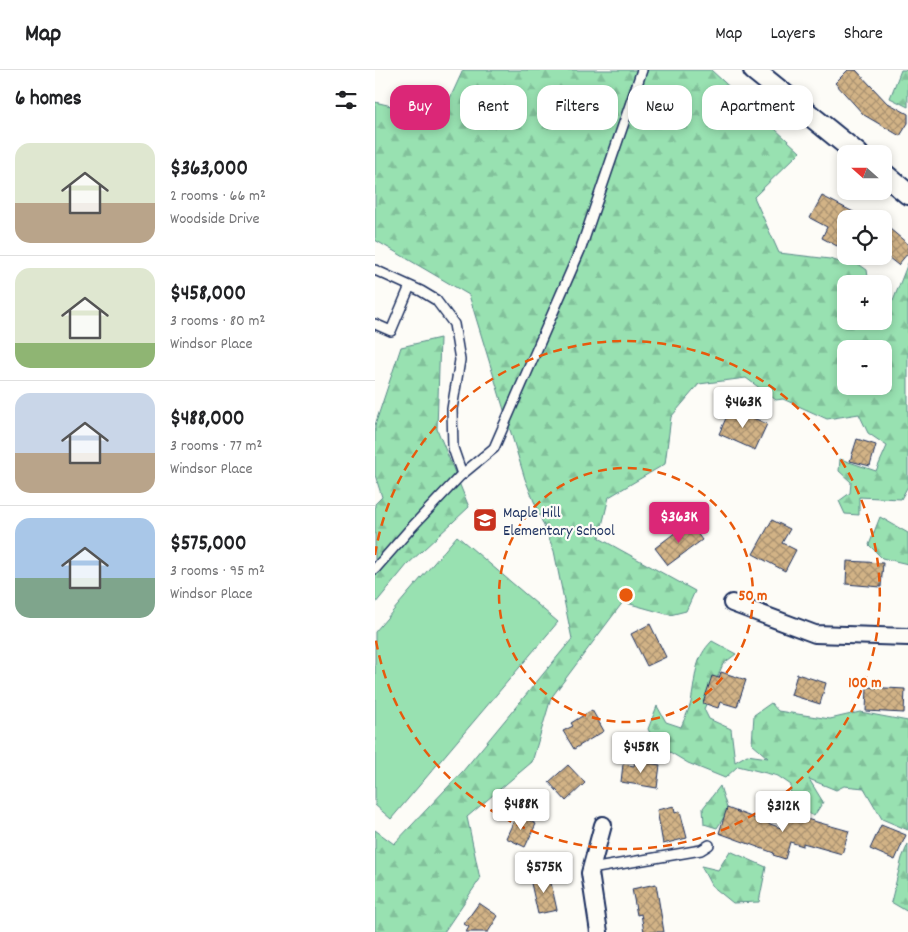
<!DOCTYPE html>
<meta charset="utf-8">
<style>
body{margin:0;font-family:Dekko,sans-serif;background:#f2f2f2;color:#202124;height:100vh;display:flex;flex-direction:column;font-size:19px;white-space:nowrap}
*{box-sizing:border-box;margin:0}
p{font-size:16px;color:#757577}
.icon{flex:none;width:28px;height:28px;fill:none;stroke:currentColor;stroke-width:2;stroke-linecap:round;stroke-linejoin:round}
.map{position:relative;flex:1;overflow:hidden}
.details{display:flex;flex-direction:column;background:#fff;width:375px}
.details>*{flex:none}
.guide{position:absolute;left:15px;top:15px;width:442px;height:45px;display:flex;gap:10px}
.needle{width:32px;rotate:291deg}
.buttons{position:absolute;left:462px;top:75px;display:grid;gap:10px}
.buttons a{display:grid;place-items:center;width:55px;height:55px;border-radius:10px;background:#fff;box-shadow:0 2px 8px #0003;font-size:25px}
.price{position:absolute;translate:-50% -42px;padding:0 11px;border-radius:5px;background:#fff;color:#222;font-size:16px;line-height:32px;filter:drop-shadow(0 1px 2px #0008)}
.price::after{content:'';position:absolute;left:50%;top:30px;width:15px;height:11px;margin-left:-8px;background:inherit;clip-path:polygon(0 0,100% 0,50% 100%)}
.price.on{background:#db2777;color:#fff}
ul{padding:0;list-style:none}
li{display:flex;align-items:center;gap:15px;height:125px;padding:0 15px}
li+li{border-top:1px solid #e0e0e0}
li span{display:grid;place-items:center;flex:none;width:140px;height:100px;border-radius:15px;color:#555}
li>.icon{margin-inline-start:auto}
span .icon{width:60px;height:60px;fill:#fffc;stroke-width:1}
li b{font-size:21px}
h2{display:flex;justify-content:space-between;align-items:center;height:60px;padding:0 15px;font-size:21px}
.chip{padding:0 18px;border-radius:15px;background:#fff;box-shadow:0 2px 8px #0003;font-size:18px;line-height:45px}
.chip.on{background:#db2777;color:#fff}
header{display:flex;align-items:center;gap:30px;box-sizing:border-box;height:70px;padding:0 25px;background:#fff;border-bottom:1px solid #e0e0e0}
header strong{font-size:24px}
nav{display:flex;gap:28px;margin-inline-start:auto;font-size:18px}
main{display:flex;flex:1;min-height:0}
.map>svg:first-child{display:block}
.forest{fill:url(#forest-firs);stroke:#5a8888;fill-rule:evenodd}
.pitch{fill:#98e1b1;stroke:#5a8888}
.building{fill:url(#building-cross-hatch);stroke:#1b2f5e}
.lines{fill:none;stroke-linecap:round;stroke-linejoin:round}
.service-casing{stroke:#1b2f5e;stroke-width:12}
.minor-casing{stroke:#1b2f5e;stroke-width:20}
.tertiary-casing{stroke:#1b2f5e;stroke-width:24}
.service{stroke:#fdfcf7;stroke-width:9}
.minor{stroke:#fdfcf7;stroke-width:16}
.tertiary{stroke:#fdfcf7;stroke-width:20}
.ring{fill:none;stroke:#e8590c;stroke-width:2.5;stroke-dasharray:9 6}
.labels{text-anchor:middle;stroke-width:4.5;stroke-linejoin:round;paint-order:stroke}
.poi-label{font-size:16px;fill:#1b2f5e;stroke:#fdfcf7;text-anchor:start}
.centre{fill:#e8590c;stroke:#fdfcf7;stroke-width:2.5}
.ring-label{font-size:15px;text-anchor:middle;font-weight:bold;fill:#e8590c;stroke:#fdfcf7;stroke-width:4.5;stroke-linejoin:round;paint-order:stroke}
</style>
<header>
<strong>Map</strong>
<nav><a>Map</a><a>Layers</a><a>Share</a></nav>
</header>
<main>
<section class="details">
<h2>6 homes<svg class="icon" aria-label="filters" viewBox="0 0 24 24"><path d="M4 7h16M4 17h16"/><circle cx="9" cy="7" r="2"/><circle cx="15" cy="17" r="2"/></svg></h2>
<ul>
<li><span style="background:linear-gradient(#dfe7d0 60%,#b9a48a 0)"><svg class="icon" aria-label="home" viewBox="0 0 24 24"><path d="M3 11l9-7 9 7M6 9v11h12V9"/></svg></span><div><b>$363,000</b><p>2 rooms · 66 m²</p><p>Woodside Drive</p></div></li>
<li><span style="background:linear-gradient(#dfe7d0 75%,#8fb573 0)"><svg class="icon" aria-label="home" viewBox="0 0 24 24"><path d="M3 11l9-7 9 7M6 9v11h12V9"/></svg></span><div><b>$458,000</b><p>3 rooms · 80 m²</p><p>Windsor Place</p></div></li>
<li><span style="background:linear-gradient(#c9d6e8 60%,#b9a48a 0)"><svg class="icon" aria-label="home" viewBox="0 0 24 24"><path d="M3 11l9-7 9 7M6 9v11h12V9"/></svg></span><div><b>$488,000</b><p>3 rooms · 77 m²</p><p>Windsor Place</p></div></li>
<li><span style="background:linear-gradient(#a9c7e8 60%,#7fa58c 0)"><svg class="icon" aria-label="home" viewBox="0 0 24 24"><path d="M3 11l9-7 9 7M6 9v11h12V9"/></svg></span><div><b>$575,000</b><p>3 rooms · 95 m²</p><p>Windsor Place</p></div></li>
</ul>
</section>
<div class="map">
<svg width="533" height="862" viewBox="0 0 533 862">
<defs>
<pattern id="forest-firs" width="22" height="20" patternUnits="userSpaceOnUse" patternTransform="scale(1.25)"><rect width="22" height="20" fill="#98e1b1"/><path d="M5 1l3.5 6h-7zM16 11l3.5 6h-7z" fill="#82c19b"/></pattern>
<pattern id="building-cross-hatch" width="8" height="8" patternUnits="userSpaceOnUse" patternTransform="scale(1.25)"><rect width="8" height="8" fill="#d2b386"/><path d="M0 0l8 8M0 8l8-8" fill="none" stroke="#aa9271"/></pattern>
</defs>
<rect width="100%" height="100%" fill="#fdfcf7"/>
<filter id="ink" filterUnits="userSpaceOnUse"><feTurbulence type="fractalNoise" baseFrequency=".02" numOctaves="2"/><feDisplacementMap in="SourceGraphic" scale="10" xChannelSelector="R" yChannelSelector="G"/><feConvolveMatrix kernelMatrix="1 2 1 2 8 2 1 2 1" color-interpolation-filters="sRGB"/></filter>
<g filter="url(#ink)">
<path class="forest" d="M88,0H336L425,82L379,127L404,183L455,189L468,193L475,188L492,200L494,214H471V251H509V234L518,231L533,193V416L526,429L484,427V445L470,444L464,431L475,423L476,412L464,401L465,389L501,401L512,376L493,363L484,344L452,349L408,329L401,330L371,308L324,314L296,347L290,394L234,427L224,468L320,521L311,541L295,545L248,532L176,628L157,692L92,747L105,809L69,862H0V760L19,774L88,701L197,569L179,481L150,409L94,225L0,170V32L66,48ZM471,279H509V316H471Z
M526,0H533V37L515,28Z
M65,268L62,359L94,437L32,495L0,534V434L7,427L0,405V355L26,277Z
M505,447L533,463V494L507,488L494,475Z
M337,571L361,584L348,594L329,639L334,649L356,659L360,692L372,685L393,688L377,674L379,645L396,633L403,641L455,649L485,642L533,651V760L507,749L489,718L469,716L461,720L434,709L448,732L439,746L414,735L416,715L403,706L363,696L350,708L313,693L280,673L273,659L282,636L291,652L306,657C310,647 316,637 317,626C321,604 320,588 337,571Z
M345,716L353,741L342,758L329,754L328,738Z
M533,774V842L516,832L527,788Z
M355,781L391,797L384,832L358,833L336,815L326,796L343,800Z"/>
<path class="pitch" d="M82,466L183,552L16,749L0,735V562Z"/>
<path class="building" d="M473,0H481L513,34V33L533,44V53L525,66L489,45L460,13Z
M447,126L492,149H471V159L462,176L447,168L452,157L435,148Z
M509,154L533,174V183L523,195L509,184Z
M355,339L373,348L374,346L392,354L380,380L344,364Z
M482,369L501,375L495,396L475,391Z
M397,450L415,459L407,473L421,480L410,501L378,484Z
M314,452L327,470L293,495L280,478Z
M472,491L508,493L506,517L471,514Z
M275,554L291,587L272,596L256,564Z
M346,602L371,610L362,637L345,632L343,638L328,633L337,606L344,608Z
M422,604L451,613L445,634L416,625Z
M492,617L530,619L529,643L491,641Z
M217,640L229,661L199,679L188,661L198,656L196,653Z
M260,691L285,695L282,718L246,712L248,694L259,696Z
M193,695L210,713L191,731L174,712Z
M299,736L300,743L305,741L312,768L288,774L282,740Z
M352,738L406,758L410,743L474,761L467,784L428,773V776L415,772L410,789L398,785L399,783L344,763Z
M142,744L161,754L150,777L131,768Z
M506,755L531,765L520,790L495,779Z
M174,804L182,840L163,844L155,809Z
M281,814L289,862H269L266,844L262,845L257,819Z
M104,833L123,846L113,862H91L94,857L89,854Z"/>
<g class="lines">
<defs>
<path id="service" d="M0,200L46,221L61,230L79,254L85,290L77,339L78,378L87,404
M0,254L16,261L35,216
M0,499L35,459L85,406L119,378L206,178L267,0
M216,799L326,780L334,775"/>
<path id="minor" d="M357,533L440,564L533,567
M224,862L215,803L228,755"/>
<path id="tertiary" d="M379,0L483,84
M509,104L533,124"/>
</defs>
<use href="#service" class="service-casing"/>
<use href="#minor" class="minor-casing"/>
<use href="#tertiary" class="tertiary-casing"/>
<use href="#service" class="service"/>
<use href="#minor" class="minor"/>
<use href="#tertiary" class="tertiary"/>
</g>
</g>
<g class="ring">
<circle cx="251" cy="525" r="127"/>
<path d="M0 485A254 254 0 1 1 0 565"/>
</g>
<defs>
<symbol id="school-square" viewBox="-11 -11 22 22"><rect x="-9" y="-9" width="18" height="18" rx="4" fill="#c8321e" stroke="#fdfcf7"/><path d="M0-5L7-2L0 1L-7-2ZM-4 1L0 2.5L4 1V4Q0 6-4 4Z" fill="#fff"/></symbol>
</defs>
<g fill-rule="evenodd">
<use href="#school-square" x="96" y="436" width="28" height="28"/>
</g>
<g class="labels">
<g class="poi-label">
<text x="128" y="447">Maple Hill<tspan x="128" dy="18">Elementary School</tspan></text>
</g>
</g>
<circle cx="251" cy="525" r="8" class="centre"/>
<g class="ring-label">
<text x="378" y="530">50 m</text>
<text x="490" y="617">100 m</text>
</g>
</svg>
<div class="buttons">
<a><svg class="needle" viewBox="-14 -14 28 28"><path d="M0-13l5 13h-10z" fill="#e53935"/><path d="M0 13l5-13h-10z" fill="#757577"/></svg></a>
<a><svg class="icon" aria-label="locate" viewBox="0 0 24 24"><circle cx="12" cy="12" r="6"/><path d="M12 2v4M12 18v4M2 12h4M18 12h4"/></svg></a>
<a>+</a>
<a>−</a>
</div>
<b class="price" style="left:368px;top:359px">$463K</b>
<b class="price on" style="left:304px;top:474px">$363K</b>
<b class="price" style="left:266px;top:704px">$458K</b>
<b class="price" style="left:146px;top:761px">$488K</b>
<b class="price" style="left:408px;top:763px">$312K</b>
<b class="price" style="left:169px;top:824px">$575K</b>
<div class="guide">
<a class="chip on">Buy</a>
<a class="chip">Rent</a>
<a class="chip">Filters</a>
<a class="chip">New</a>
<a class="chip">Apartment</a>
</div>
</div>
</main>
